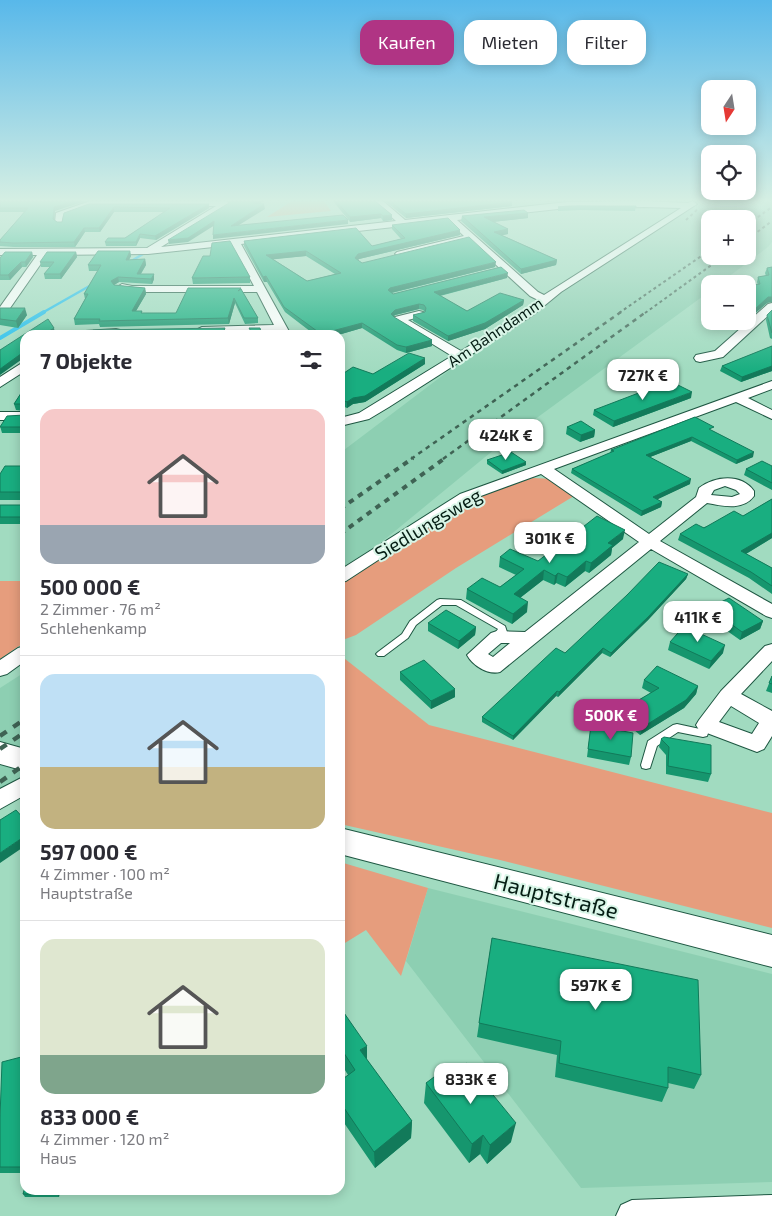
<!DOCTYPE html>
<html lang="de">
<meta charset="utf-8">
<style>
body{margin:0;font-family:"Exo 2",sans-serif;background:#f7f7f7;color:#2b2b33;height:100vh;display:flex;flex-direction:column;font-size:19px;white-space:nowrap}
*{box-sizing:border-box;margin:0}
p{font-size:16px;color:#7c7c81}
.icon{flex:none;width:28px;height:28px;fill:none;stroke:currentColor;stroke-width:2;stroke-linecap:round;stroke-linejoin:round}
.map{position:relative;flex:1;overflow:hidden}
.panel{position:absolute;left:20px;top:330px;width:325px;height:865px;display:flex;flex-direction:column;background:#fff;border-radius:15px;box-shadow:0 2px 12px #0003}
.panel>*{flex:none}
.guide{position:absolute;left:360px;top:20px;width:336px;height:45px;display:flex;gap:10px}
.needle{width:32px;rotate:192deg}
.controls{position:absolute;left:701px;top:80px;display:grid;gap:10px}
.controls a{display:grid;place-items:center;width:55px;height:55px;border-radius:10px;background:#fff;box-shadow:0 2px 12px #0003;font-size:25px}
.price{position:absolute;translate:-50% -42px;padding:0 11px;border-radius:10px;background:#fff;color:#222;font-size:16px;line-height:32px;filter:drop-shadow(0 1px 2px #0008)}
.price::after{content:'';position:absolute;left:50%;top:30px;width:15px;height:11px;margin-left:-8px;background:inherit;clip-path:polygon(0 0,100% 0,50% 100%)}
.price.current{background:#b03484;color:#fff}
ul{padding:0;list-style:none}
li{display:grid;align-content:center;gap:10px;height:265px;padding:0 20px}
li+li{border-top:1px solid #e1e1e2}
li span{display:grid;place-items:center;height:155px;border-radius:15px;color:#555}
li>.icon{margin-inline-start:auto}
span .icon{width:90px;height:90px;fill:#fffc;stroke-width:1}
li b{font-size:21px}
h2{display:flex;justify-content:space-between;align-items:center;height:60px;padding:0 20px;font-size:21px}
.pill{padding:0 18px;border-radius:15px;background:#fff;box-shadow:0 2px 12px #0003;font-size:18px;line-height:45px}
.pill.current{background:#b03484;color:#fff}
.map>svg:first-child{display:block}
.built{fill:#8dcfb2;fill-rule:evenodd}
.green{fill:#e69d7d}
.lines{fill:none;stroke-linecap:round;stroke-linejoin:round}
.stream-far1{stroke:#21beed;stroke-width:2.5}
.stream{stroke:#21beed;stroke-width:4}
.lane-casing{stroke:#1e5742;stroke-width:2}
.street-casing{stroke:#1e5742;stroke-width:2}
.secondary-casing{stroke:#1e5742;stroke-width:2}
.lane{fill:#fff;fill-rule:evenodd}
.street{fill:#fff;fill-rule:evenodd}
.secondary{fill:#fff;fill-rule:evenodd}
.rail-far3{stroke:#3f6354;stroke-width:2;stroke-dasharray:3 3;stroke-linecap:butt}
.rail-far2{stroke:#3f6354;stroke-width:2.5;stroke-dasharray:4.5 4.5;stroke-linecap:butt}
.rail-far1{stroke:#3f6354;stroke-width:4;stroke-dasharray:5.5 5.5;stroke-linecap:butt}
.rail{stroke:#3f6354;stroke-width:4.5;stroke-dasharray:8 8;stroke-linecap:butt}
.wall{fill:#16966e;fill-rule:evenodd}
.shaded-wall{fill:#127a5a}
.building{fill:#19ae80;stroke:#127a5a;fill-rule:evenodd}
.labels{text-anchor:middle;stroke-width:4;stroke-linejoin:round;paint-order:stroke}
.far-street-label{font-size:16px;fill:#051d14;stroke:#d8f5e7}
.street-label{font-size:19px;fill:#051d14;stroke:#d8f5e7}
.near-street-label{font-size:22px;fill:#051d14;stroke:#d8f5e7}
</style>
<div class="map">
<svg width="772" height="1216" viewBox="0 0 772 1216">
<rect width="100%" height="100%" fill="#a1dbc0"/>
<path class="built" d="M701,201H772V242L768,247L719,284H710V291L501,444L378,545L340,569V453L467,357L554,296ZM710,219H748V256H710Z
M25,672V775L0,792V688Z
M428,888L772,974V1182L581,1188L406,961Z"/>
<path class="green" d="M292,201H324L331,211L267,217Z
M533,478L553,479L574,496L456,568L356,635L340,641V583L437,518L478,496Z
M0,581H25V642L0,659Z
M340,655L429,725L772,813V928L500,860L340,824Z
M340,862L428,888L401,976L366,930L340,946Z"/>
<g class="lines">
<path class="stream-far1" d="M128,263L143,254
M42,313L93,284"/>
<path class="stream" d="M0,338L44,312"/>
<defs>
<path id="lane" d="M440,599L461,600L505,626L507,632L500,639H494L492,637L498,629L456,605H442L416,625L408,638L384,656H378L376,654L378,652L402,634L410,621L437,600Z
M706,721L710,722L711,725L707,736L703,737L678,732L657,746L650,768L646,769L642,768L641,765L648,741L673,725L677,724L700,729L702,722Z"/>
<path id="street" d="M90,201H226L229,203L228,206L161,247L396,221L374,201H383L405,220L567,202L644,201L688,203L693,201L697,204L561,292L533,315L389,407L369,419L340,426V418L359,413L452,356L395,321L393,319L395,317L419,311L423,312L424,314L423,316L408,320L461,351L525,311L538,300L530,296L469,240L400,257L395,254L397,252L464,236L448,221L241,244L291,335H279L277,331L202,333L196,330L202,327L274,325L257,292H132L118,289L117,287L122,284L132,286H254L232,245L148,254L47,255L8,311H0V307L37,255H0V249L147,248L216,206H89L63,216L62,224L59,225L55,222L56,213ZM644,207L681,208L544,295L538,292L457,220L567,208Z
M772,303V312L723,357L700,362L696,361L694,358L696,355L715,351L768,304Z
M116,329L120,330L122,332L120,334L64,335L70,332Z
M25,361V371L0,387V377Z
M772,381V389L748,398L772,410V419L736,402L554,469L649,534L696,497L699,488C715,476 741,473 754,491V496C743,511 723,506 707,503L660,541L772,604V618L766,616L651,549L500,672C488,675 473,666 467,655L491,633L497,631L525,632L639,542L541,474L470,500L346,581L340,582V570L460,494ZM725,486L736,490L740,494L732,497L711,495L714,490ZM501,643H510L493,657L488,654Z
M0,412H25V420H0Z
M772,644V661L741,694L772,711V736L764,749L757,752L699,730L696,725L699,720L721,691L765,646ZM731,706L759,723L752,734L719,722Z
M25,646V661L7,674L0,676V660L18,648Z
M25,776V795L0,809V789Z
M772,1195V1216H616L621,1205L632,1200Z"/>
<path id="secondary" d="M0,742L25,749V771L0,764Z
M340,828L772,935V967L340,854Z"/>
</defs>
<use href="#lane" class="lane-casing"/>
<use href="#street" class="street-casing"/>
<use href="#secondary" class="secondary-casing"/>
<use href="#lane" class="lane"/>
<use href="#street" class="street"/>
<use href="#secondary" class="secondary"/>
<path class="rail-far3" d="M686,220L699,208
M748,224L772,207
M748,239L772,221
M619,313L710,250
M645,313L724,256"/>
<path class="rail-far2" d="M411,459L621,312
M443,459L646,312"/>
<path class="rail-far1" d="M340,509L413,458
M340,534L445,458"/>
<path class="rail" d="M0,736L25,719
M0,749L25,732
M0,782L25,764"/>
</g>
<path class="wall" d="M0,201L55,211L54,220L57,222H62L89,204L209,208L156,240L140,238L136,246H106L105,242L125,238L164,212H114L100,232H85L75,247H14L0,246V240L24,212H0Z
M333,201H375L392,215V220L383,221L381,218L350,222Z
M385,201H510L512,206L406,218Z
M543,201H577L546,202Z
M568,206H636L635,211L580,210L558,211V207Z
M528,213V218L492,222L508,229V234L502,235L557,260L556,265L521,274L461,221L462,216Z
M392,225L460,235L359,259L358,260L362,263L495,267L392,293L393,294L507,278L440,296L467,311L524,300L523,305L485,329L448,341L413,321V315L425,312L423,310L419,309L395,315L393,317L432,340V346L406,353L397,350L362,328L338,335H315L285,312L267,282H264L244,246V241L372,246L401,239L392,229ZM306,256L335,274L307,281L273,259Z
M130,251L131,256L129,260L145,259L146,265L141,274L154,279L152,284L119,282L114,285L145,288L146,294L136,311H142V313H176L241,288L242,291L258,318V323L245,324L235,303L229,324L100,327L99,324L75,325L74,319L85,299L84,294L98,271H89L88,265Z
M32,252L33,257L26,267H22L10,280H0V258Z
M76,252L77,257L61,279H45L44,274L50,267H41L40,262Z
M772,267L767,303L752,316H748V286L758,285L757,282L758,277L766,276L765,273L767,268Z
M250,277V283L193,284L192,278Z
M0,308L27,315L18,328L0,325Z
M772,310V339L770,338L766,320L767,315Z
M719,321H735L734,326L719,325Z
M772,346V371L741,382L720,371L722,366Z
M425,364L365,402L353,404L347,408L340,405V368L344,373L373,374Z
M25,387V430L23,433H2L0,426L25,415V411L16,410L14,404Z
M691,398L613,427L593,415L594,410Z
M567,427L595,430L594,437L580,442L566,434Z
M713,431L753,457L736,464L691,441L650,457L690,484L657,499L662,502L661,507L641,516L571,473L572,469L610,453L611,450Z
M487,460L526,465L502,474L487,464Z
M25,466V529H22L20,524H0V505H24V500H0V474Z
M772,466V490L744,475L746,469Z
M772,499V538L746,554L772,568V594L749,578L678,540L680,534L743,516Z
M579,530L623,539L612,548L611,555L589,573L585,571L565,587L556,583L554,585L543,580L520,598L527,612L512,624L466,599L467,589L500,587L516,575L499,567L500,557L538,561L561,549L578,536Z
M688,574L686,579L648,620L610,657L602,653L558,697L556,696L513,740L482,722V717L565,653Z
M709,608L763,621L760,629L740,640L706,616Z
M428,623L476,627L475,635L458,649L428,631Z
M670,642L723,653L709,669L668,650Z
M400,672L455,697L431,709L400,680Z
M772,676V693L766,691Z
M644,680L698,686L696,694L684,708L640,735L620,718L622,710L651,693L642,688Z
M591,725L631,757L629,765L587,757Z
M661,739L711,774L708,782L666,774V755L659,747Z
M492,938L701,1075L694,1089L668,1083V1088L662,1102L555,1077L557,1055L477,1037Z
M340,1011L367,1060L412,1121L411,1138L375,1168L340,1117V1081L348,1075L340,1062Z
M25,1056V1173H0V1117Z
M452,1075L511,1142L487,1164L480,1154L469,1163L424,1103L426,1083Z
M25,1190H60L59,1197H25L23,1194Z"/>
<path class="shaded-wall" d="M73,201H86L55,211L54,224L53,219L54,207Z
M256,201H264L253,207V203Z
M512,202V206L406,218V214Z
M209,204V208L156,240L155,236Z
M264,204L265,209L231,230V226Z
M114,207V212L100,232L99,228Z
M528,213V218L483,223L484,217Z
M381,214V218L350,222V217Z
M392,215V220L383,221V216Z
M348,220V224L213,239V235Z
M214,221L215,225L188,242L169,244L168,240Z
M84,228L85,232L75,247L74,242Z
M508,229V234L494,237V232Z
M460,230V235L359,259L355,263V258L358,254Z
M140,234V238L136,246V242Z
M130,251L131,256L126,265V260Z
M306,251V256L267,260L266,255Z
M32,252L33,257L26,267L25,262Z
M76,252L77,257L61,279L60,274Z
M145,259L146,265L138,278L137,274Z
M557,260L556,265L521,274V269Z
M21,262L22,267L10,280L8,275Z
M496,262L495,267L390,293L388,290L390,288Z
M508,273L507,278L434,297V292Z
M154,274V279L152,284L151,279Z
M266,276L267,282H264L263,277Z
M118,277L119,282L112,286L111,281Z
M145,288L146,294L133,316L132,311Z
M768,297H772V302L767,303L752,316L753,311Z
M234,298L235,303L229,324L228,318Z
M524,300L523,305L485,329L448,341V336Z
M419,304V309L395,315L391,319V314L395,310Z
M25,308L27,315L18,328L16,321Z
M362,323V328L338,335H321V334Z
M54,328L55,333L52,335H43Z
M225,328V335H222Z
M432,340V346L406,353V347Z
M25,348V357L0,375V369Z
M425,358V364L365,402L353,404L347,408V402Z
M772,366V371L741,382L742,377Z
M692,392L691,398L613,427L614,421Z
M25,421V430L23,433L21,427Z
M595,430L594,437L580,442L581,435Z
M692,437L691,441L645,459L646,455Z
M754,452L753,457L736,464L737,460Z
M526,462V465L502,474V471Z
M691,479L690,484L652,502L653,497Z
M662,502L661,507L641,516L642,511Z
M625,530L623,539L612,548L611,555L589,573L591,563L608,543Z
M772,533V538L739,558L741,551Z
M586,561L585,571L565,587L567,577Z
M544,570L543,580L512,604L514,594Z
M558,573L556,583L554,585L555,576Z
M688,574L686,579L648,620L610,657L611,653Z
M528,602L527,612L512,624L513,614Z
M763,621L760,629L740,640L742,632Z
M476,627L475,635L458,649L459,641Z
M725,645L723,653L709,669L711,661Z
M603,648L602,653L558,697L559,692Z
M698,686L696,694L684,708L640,735L643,727Z
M455,689V697L431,709V701Z
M557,691L556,696L513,740V736Z
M25,836V846L0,863V853Z
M367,1046V1063L360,1050Z
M412,1121L411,1138L375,1168L374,1152Z
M516,1123L511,1142L487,1164L490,1145Z
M483,1135L480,1154L469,1163L472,1144Z
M58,1190H60L59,1197L57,1194Z"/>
<path class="building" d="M0,201H73L54,207L53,219L57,222H62L64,213L89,204H209L155,236L140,234L136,242H105L108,238H125L170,208L114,207L99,228H84L74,242L13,243L0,242V240L28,208H0Z
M230,201H256L253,203L264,204L231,226L343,215L348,220L213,235L214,221L188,238L168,240L229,203Z
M336,201H375L392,215L383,216L381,214L350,217Z
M390,201H510L512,202L406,214Z
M568,206H636V207L580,206L558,207Z
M524,210L528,213L484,217L508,229L494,232L557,260L521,269L462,216Z
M448,218L460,230L358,254L355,258L362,263L469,237L496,262L390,288L388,290L393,294L501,267L508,273L434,292L467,311L500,293L524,300L485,323L448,336L413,315L425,312L426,308L424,305L419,304L395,310L391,314L394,317L432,340L406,347L397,345L362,323L321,334L284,307L266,276L263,277L244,241L356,228L372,246L405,238L392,225ZM306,251L341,273L307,281L266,255Z
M230,241L250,277L192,278L203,256H210L212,243Z
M98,251H130L126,260L145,259L137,274H154L151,279L118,277L111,281L114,285L145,288L132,311H142L141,313H176L188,288H241L238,291L241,289L258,318H244L234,298L228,318L99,321L100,319H74L88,294H84L101,265H88Z
M5,252H32L25,262H21L8,275H0V258Z
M47,252H76L60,274H44L54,262H40Z
M772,267V297H768L753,311L748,310V292L749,293L748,286L760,284L758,277L769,275L767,268Z
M0,308H25L16,321L0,319Z
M772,310V333L767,315Z
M48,319L54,328L43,335H25V348L22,350L25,351L0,369V350Z
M225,328L222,335H91L93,330Z
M249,328H260L261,332L265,331L268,335H253Z
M772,346V366L742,377L722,366Z
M409,353L425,358L365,396L353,398L347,402L340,399V368L344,373L353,367L373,374Z
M670,381L692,392L614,421L594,410Z
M25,387V421L21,427H0L7,416L25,415V404H14Z
M695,417L714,427L709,429L754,452L737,460L692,437L646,455L691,479L653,497L662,502L642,511L572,469L614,451L611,450Z
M581,421L595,430L581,435L567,427Z
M511,452L526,462L502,471L487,460Z
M762,461L772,466V483L746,469Z
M5,466H25V522H20L22,517H0V505H24V492H0V474Z
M772,499V533L741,551L772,568V586L751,572L680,534L696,524L704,528L734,511L743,516Z
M597,516L625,530L608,543L613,545L591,563L586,561L567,577L558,573L555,576L544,570L514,594L528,602L513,614L467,589L482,578L500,587L524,569L500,557L510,549L538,561L556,547L561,549L583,532L579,530Z
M659,562L688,574L649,616L611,653L603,648L559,692L557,691L513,736L482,717L556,648L565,653L627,595Z
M729,598L763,621L742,632L709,608Z
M446,610L476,627L459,641L428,623Z
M684,626L725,645L711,661L670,642Z
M424,660L455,689L431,701L400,672Z
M657,666L698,686L686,700L643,727L622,710L659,688L644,680Z
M772,676V684L769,683Z
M591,725L633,733L631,757L588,749Z
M664,737L711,745V774L668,766L669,747L661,739Z
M16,810L25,820V836L0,853V820Z
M492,938L698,980L701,1075L668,1067V1088L559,1063L561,1041L479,1023Z
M342,1010L367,1046L360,1050L412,1121L374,1152L340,1102V1081L355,1070L340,1047V1011Z
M25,1056V1167H0V1117L2,1062Z
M467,1063L516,1123L490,1145L483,1135L472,1144L426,1083L446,1068L452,1075Z
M25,1187V1190H58L57,1194H23Z"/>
<linearGradient id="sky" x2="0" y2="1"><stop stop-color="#58b8ea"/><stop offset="0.54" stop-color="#d5efe3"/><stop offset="1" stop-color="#d5efe3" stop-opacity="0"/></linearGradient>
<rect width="772" height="371" fill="url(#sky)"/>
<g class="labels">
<g class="far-street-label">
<text transform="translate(495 332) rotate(-34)" y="6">Am Bahndamm</text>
</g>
<g class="street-label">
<text transform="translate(428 524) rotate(-31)" y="7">Siedlungsweg</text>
</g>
<g class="near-street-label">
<text transform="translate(556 896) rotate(14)" y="8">Hauptstraße</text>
</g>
</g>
</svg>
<div class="controls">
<a><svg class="needle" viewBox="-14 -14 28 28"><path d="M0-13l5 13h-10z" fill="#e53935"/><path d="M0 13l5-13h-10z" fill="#7c7c81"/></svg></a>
<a><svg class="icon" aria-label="locate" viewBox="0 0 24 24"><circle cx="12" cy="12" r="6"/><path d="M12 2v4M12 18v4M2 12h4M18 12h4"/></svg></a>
<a>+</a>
<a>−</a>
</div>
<b class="price" style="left:643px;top:401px">727K €</b>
<b class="price" style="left:506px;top:461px">424K €</b>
<b class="price" style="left:550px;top:564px">301K €</b>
<b class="price" style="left:698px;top:643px">411K €</b>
<b class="price current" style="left:611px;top:741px">500K €</b>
<b class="price" style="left:596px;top:1011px">597K €</b>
<b class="price" style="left:471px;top:1105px">833K €</b>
<div class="guide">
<a class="pill current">Kaufen</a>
<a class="pill">Mieten</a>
<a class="pill">Filter</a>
</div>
<section class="panel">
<h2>7 Objekte<svg class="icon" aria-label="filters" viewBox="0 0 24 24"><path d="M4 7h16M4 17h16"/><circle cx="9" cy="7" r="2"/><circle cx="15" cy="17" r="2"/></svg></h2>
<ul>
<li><span style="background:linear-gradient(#f6c9c9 75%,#9aa5b1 0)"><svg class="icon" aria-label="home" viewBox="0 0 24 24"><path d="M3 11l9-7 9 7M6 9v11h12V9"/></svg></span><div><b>500 000 €</b><p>2 Zimmer · 76 m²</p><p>Schlehenkamp</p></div></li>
<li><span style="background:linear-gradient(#bfe0f5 60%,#c2b280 0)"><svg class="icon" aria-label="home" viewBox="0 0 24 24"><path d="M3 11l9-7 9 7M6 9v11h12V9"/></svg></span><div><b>597 000 €</b><p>4 Zimmer · 100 m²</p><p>Hauptstraße</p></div></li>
<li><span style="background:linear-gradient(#dfe7d0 75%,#7fa58c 0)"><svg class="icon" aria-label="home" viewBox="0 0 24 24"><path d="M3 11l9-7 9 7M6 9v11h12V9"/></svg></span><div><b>833 000 €</b><p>4 Zimmer · 120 m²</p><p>Haus</p></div></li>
</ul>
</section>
</div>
